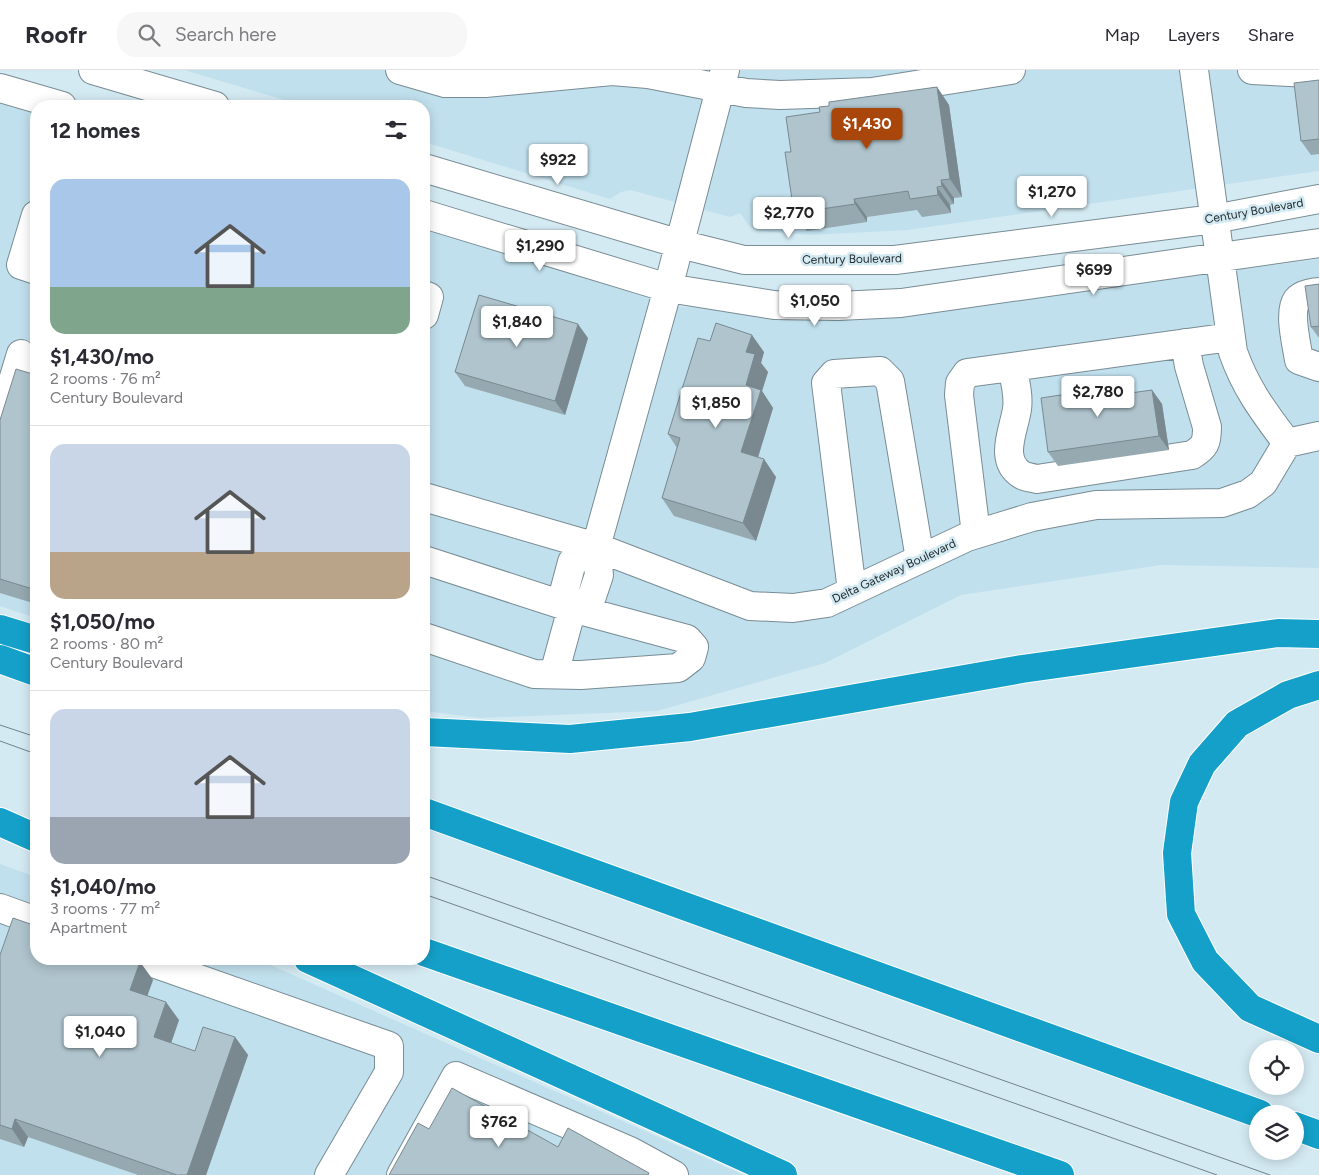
<!DOCTYPE html>
<meta charset="utf-8">
<style>
body{margin:0;font-family:Figtree,sans-serif;background:#f7f7f7;color:#2b2b33;height:100vh;display:flex;flex-direction:column;font-size:19px;white-space:nowrap}
*{box-sizing:border-box;margin:0}
p{font-size:16px;color:#7c7c81}
.icon{flex:none;width:28px;height:28px;fill:none;stroke:currentColor;stroke-width:2;stroke-linecap:round;stroke-linejoin:round}
.map{position:relative;flex:1;overflow:hidden}
.drawer{position:absolute;left:30px;top:30px;width:400px;height:865px;display:flex;flex-direction:column;background:#fff;border-radius:20px;box-shadow:0 2px 12px #0003}
.drawer>*{flex:none}
.buttons{position:absolute;left:1249px;top:970px;display:grid;gap:10px}
.buttons a{display:grid;place-items:center;width:55px;height:55px;border-radius:50%;background:#fff;box-shadow:0 2px 12px #0003;font-size:25px}
.price{position:absolute;translate:-50% -42px;padding:0 11px;border-radius:5px;background:#fff;color:#222;font-size:16px;line-height:32px;filter:drop-shadow(0 1px 2px #0008)}
.price::after{content:'';position:absolute;left:50%;top:30px;width:15px;height:11px;margin-left:-8px;background:inherit;clip-path:polygon(0 0,100% 0,50% 100%)}
.price.active{background:#a9460b;color:#fff}
ul{padding:0;list-style:none}
li{display:grid;align-content:center;gap:10px;height:265px;padding:0 20px}
li+li{border-top:1px solid #e1e1e2}
li span{display:grid;place-items:center;height:155px;border-radius:15px;color:#555}
li>.icon{margin-inline-start:auto}
span .icon{width:90px;height:90px;fill:#fffc;stroke-width:1}
li b{font-size:21px}
h2{display:flex;justify-content:space-between;align-items:center;height:60px;padding:0 20px;font-size:21px}
header{display:flex;align-items:center;gap:30px;box-sizing:border-box;height:70px;padding:0 25px;background:#fff;border-bottom:1px solid #e1e1e2}
header strong{font-size:24px}
nav{display:flex;gap:28px;margin-inline-start:auto;font-size:18px}
.search{width:350px;height:45px;background:#f7f7f7;display:flex;align-items:center;gap:12px;box-sizing:border-box;padding:0 18px;border-radius:20px;color:#7c7c81;font-size:19px}
.map>svg:first-child{display:block}
.built{fill:#c1e0ed}
.lines{fill:none;stroke-linecap:round;stroke-linejoin:round}
.minor-casing{stroke:#788c94;stroke-width:30}
.highway-casing{stroke:#fff;stroke-width:30}
.minor{stroke:#fff;stroke-width:28}
.highway{stroke:#14a0c9;stroke-width:28}
.tram{stroke:#748288;stroke-width:1}
.wall{fill:#96a9b0}
.shaded-wall{fill:#7a8990}
.building{fill:#afc4cd;stroke:#7a8990}
.labels{text-anchor:middle;stroke-width:5;stroke-linejoin:round;paint-order:stroke}
.street-label{font-size:12px;fill:#232c2f;stroke:#d4eaf3}
</style>
<header>
<strong>Roofr</strong>
<div class="search"><svg class="icon" aria-label="search" viewBox="0 0 24 24"><circle cx="10" cy="10" r="6"/><path d="M15 15l6 6"/></svg>Search here</div>
<nav><a>Map</a><a>Layers</a><a>Share</a></nav>
</header>
<div class="map">
<svg width="1319" height="1105" viewBox="0 0 1319 1105">
<rect width="100%" height="100%" fill="#d4eaf3"/>
<path class="built" d="M184,0H1319V101L908,160L811,165L758,161L749,156L740,143L730,147L630,120L621,122L610,129L424,72V36H304Z
M0,28L36,39V548L0,536Z
M424,158L681,237L938,240L1319,189V498L1161,495L961,525L825,593L657,641L480,648L424,641Z
M0,794L36,807V889H257L744,1105H0Z"/>
<g class="lines">
<defs>
<path id="minor" d="M93,0L215,36
M400,0L445,13H485L612,1L648,4L746,23L780,25L872,22L1011,0
M1194,0L1233,282C1246,319 1264,342 1287,373
M1252,0L1309,3L1316,0
M0,18L62,36
M424,98L680,174L744,190H895L1214,149L1319,129
M424,144L668,218L774,235L838,236L901,233L1319,173
M36,145L21,195L36,200
M1319,222C1312,223 1302,224 1297,230C1288,242 1297,276 1299,290L1319,297
M424,225L429,227L424,245
M1012,297C1015,310 1019,326 1017,339C1014,360 998,390 1022,405C1026,407 1032,408 1037,409L1192,385C1205,377 1207,373 1207,357L1189,296L1185,273
M0,353L21,284
M424,427L596,477L750,536L793,538L827,533L967,467L1032,447L1096,435L1222,433L1248,424L1263,413L1287,373L1319,366
M976,464L959,325L960,313L967,303L1231,267
M596,477L572,492L564,522L572,538L591,529L599,505L596,477L668,218L725,0
M424,490L572,538L687,569L694,577L691,588L678,598L581,605L534,604L424,567
M852,521L826,313L834,304L880,301L890,311L920,489
M554,604L572,538
M0,838L36,851
M142,889L389,976V1002L329,1105
M401,1105L456,1006L630,1081L674,1105"/>
<path id="highway" d="M0,559L36,570
M0,589L36,602
M1319,615L1288,625L1237,654L1202,694L1184,732L1177,783L1181,844L1205,891L1250,938L1319,969
M424,662L570,669L690,657L1022,599L1278,563L1319,564
M424,742L1260,1044
M0,752L36,768
M424,882L1060,1105
M308,889L783,1105
M1295,1056L1319,1065"/>
</defs>
<use href="#minor" class="minor-casing"/>
<use href="#highway" class="highway-casing"/>
<use href="#minor" class="minor"/>
<use href="#highway" class="highway"/>
<path class="tram" d="M0,655L36,667
M0,671L36,684
M424,805L1270,1105
M424,824L1217,1105"/>
</g>
<path class="wall" d="M1319,10V84L1311,85L1301,71Z
M937,17L949,35L962,127L954,128V134L950,135L951,143L922,147L917,140L867,147V152L807,161L794,143L820,42L829,36Z
M1319,214V268L1311,257Z
M588,268L565,345L465,316L455,302Z
M710,271L764,282L761,293L768,302L762,321L773,338L758,388L776,407L756,471L674,446L662,428L677,378L668,364Z
M36,305V534L0,523V350Z
M1152,320L1162,334L1169,380L1058,396L1048,382L1119,325Z
M0,885L140,892L153,910L147,925L179,950L171,973L195,981L235,967L248,985L206,1105H138L28,1067L24,1077L0,1069Z"/>
<path class="shaded-wall" d="M937,17L949,35L962,127L950,109Z
M941,110L954,128V134L942,116Z
M937,117L950,135L951,143L938,125Z
M854,129L867,147V152L855,134Z
M578,254L588,268L565,345L555,331Z
M752,265L764,282L761,293L768,302L762,321L773,338L754,400L741,382L746,315V282Z
M1114,317L1124,331L1116,325Z
M1152,320L1162,334L1169,380L1159,366Z
M764,389L776,407L756,471L743,453Z
M140,892L153,910L143,938L130,920Z
M166,932L179,950L167,985L154,967Z
M235,967L248,985L206,1105H187Z
M15,1049L28,1067L24,1077L12,1059Z"/>
<path class="building" d="M1319,10V69L1301,71L1294,13Z
M937,17L950,109L941,110L942,116L937,117L938,125L910,129L908,121L854,129L855,134L794,143L785,82H791L786,47L820,42L819,37L829,36V32Z
M1319,214V256L1311,257L1305,216Z
M479,225L578,254L555,331L455,302Z
M716,253L752,265L746,282L755,284L746,315L761,320L741,382L764,389L743,453L662,428L680,368L668,364L698,268L710,271Z
M16,299L36,305V520L0,509V350Z
M1114,317L1116,325L1152,320L1159,366L1048,382L1041,328Z
M13,848L36,856V889H132L140,892L130,920L166,932L154,967L195,981L203,957L235,967L187,1105H177L15,1049L12,1059L0,1055V885Z
M452,1018L558,1077L568,1058L649,1103L648,1105H389L418,1053L429,1059Z"/>
<g class="labels">
<g class="street-label">
<text transform="translate(1254 141) rotate(-10)" y="4">Century Boulevard</text>
<text transform="translate(852 189) rotate(-1)" y="4">Century Boulevard</text>
<text transform="translate(894 501) rotate(-25)" y="4">Delta Gateway Boulevard</text>
</g>
</g>
</svg>
<div class="buttons">
<a><svg class="icon" aria-label="locate" viewBox="0 0 24 24"><circle cx="12" cy="12" r="6"/><path d="M12 2v4M12 18v4M2 12h4M18 12h4"/></svg></a>
<a><svg class="icon" aria-label="layers" viewBox="0 0 24 24"><path d="M12 4l9 5-9 5-9-5zM3 14l9 5 9-5"/></svg></a>
</div>
<b class="price active" style="left:867px;top:80px">$1,430</b>
<b class="price" style="left:558px;top:116px">$922</b>
<b class="price" style="left:1052px;top:148px">$1,270</b>
<b class="price" style="left:789px;top:169px">$2,770</b>
<b class="price" style="left:540px;top:202px">$1,290</b>
<b class="price" style="left:1094px;top:226px">$699</b>
<b class="price" style="left:815px;top:257px">$1,050</b>
<b class="price" style="left:517px;top:278px">$1,840</b>
<b class="price" style="left:1098px;top:348px">$2,780</b>
<b class="price" style="left:716px;top:359px">$1,850</b>
<b class="price" style="left:100px;top:988px">$1,040</b>
<b class="price" style="left:499px;top:1078px">$762</b>
<section class="drawer">
<h2>12 homes<svg class="icon" aria-label="filters" viewBox="0 0 24 24"><path d="M4 7h16M4 17h16"/><circle cx="9" cy="7" r="2"/><circle cx="15" cy="17" r="2"/></svg></h2>
<ul>
<li><span style="background:linear-gradient(#a9c7e8 70%,#7fa58c 0)"><svg class="icon" aria-label="home" viewBox="0 0 24 24"><path d="M3 11l9-7 9 7M6 9v11h12V9"/></svg></span><div><b>$1,430/mo</b><p>2 rooms · 76 m²</p><p>Century Boulevard</p></div></li>
<li><span style="background:linear-gradient(#c9d6e8 70%,#b9a48a 0)"><svg class="icon" aria-label="home" viewBox="0 0 24 24"><path d="M3 11l9-7 9 7M6 9v11h12V9"/></svg></span><div><b>$1,050/mo</b><p>2 rooms · 80 m²</p><p>Century Boulevard</p></div></li>
<li><span style="background:linear-gradient(#c9d6e8 70%,#9aa5b1 0)"><svg class="icon" aria-label="home" viewBox="0 0 24 24"><path d="M3 11l9-7 9 7M6 9v11h12V9"/></svg></span><div><b>$1,040/mo</b><p>3 rooms · 77 m²</p><p>Apartment</p></div></li>
</ul>
</section>
</div>
